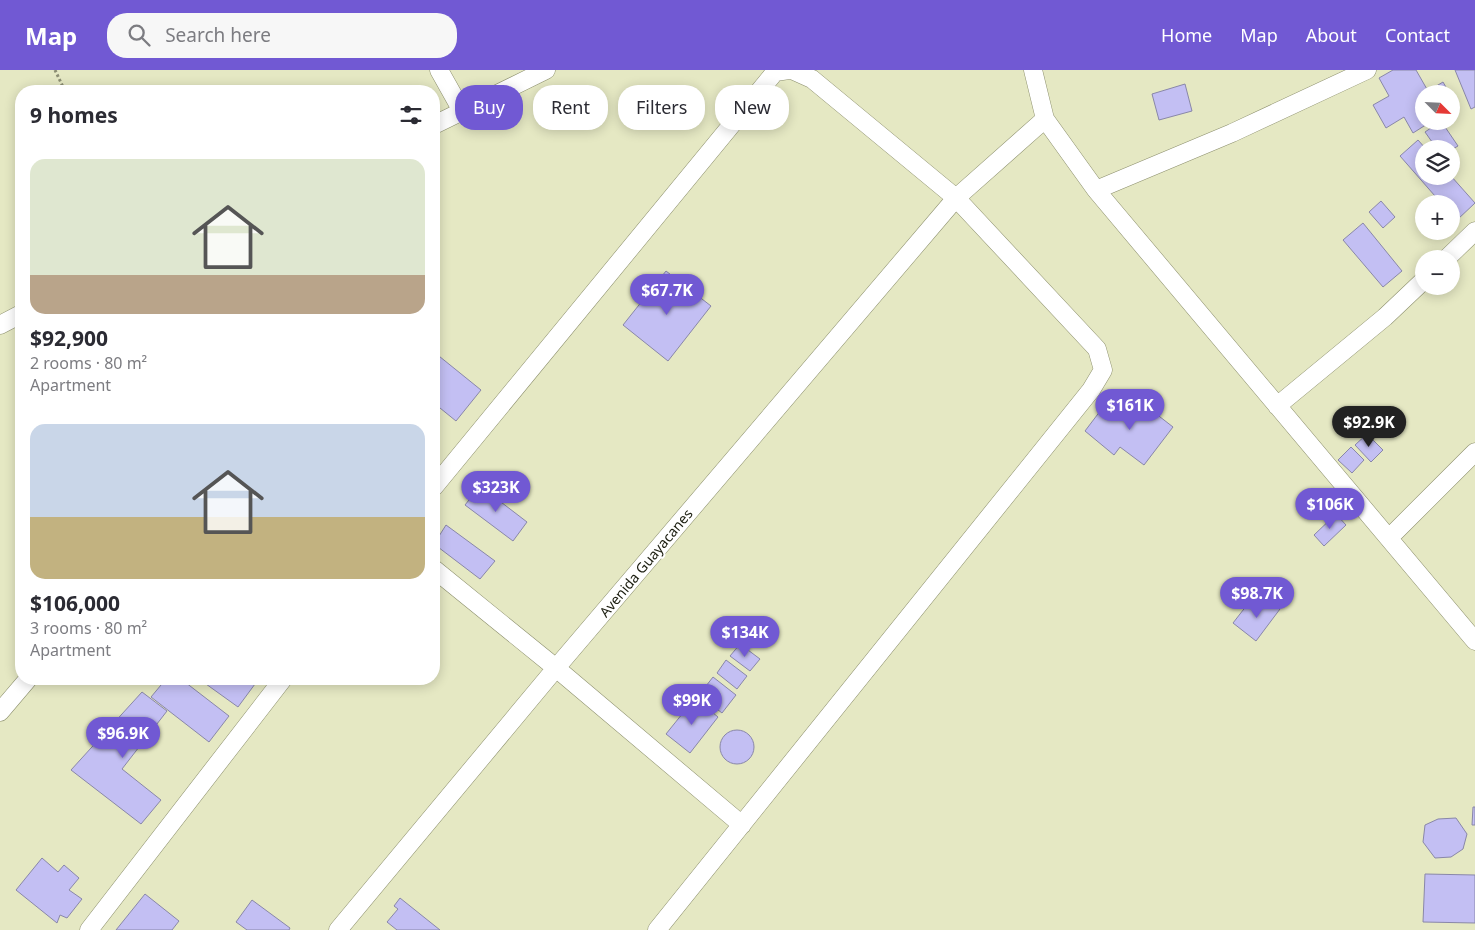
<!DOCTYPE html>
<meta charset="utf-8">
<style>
body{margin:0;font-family:"Noto Sans",sans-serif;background:#f7f7f7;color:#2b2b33;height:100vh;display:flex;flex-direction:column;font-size:19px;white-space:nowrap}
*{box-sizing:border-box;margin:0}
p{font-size:16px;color:#7c7c81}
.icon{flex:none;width:28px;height:28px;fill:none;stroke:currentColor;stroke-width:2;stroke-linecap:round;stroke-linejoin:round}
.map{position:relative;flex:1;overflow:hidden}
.drawer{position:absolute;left:15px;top:15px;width:425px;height:600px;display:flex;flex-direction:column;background:#fff;border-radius:20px;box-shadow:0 2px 12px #0003}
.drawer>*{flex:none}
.banner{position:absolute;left:455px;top:15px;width:475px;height:45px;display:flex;gap:10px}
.needle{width:32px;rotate:114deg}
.fabs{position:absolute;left:1415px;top:15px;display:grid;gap:10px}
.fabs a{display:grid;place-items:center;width:45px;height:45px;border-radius:50%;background:#fff;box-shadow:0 2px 12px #0003;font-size:25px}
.price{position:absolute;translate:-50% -42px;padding:0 11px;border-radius:18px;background:#7159d3;color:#fff;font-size:16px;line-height:32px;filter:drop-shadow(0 1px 2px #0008)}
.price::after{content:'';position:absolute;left:50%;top:30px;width:15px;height:11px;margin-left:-8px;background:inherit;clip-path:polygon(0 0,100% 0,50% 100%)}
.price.on{background:#222;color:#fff}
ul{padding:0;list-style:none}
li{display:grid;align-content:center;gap:10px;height:265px;padding:0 15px}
li span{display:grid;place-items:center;height:155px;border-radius:15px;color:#555}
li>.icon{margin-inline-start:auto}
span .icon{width:90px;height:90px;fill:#fffc;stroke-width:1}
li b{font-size:21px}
h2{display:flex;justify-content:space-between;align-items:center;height:60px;padding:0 15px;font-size:21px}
.pill{padding:0 18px;border-radius:20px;background:#fff;box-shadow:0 2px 12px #0003;font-size:18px;line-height:45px}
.pill.on{background:#7159d3;color:#fff}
header{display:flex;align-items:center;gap:30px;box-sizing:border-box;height:70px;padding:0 25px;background:#7159d3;color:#fff}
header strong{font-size:24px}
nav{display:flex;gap:28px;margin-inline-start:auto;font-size:18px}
.search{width:350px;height:45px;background:#f7f7f7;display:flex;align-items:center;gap:12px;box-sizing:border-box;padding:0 18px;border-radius:20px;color:#7c7c81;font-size:19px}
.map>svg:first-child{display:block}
.building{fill:#c3bff3;stroke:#8987a8}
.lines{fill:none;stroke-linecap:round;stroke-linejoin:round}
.minor-casing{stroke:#8c8f6d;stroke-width:19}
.path{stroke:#8c8e73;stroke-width:3;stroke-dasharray:2.5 2.5;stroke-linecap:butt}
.minor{stroke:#fff;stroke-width:18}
.labels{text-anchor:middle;stroke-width:4;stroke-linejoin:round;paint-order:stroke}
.street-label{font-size:14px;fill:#1b1d0f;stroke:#fff}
</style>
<header>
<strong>Map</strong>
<div class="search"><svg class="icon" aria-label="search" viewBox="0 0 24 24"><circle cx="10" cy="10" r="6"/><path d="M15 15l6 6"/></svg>Search here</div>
<nav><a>Home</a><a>Map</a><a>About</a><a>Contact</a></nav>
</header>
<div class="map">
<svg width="1475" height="860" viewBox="0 0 1475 860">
<rect width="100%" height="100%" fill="#e5e8c3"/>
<path class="building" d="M1393,0H1416L1428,21L1443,12L1450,24H1424V51H1432L1413,63L1404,47L1386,58L1373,35L1389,26L1379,8Z
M1455,0H1475V37L1471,39Z
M1185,14L1192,41L1159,50L1152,24Z
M1451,25L1458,36L1451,40Z
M1441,51L1458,76L1451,80L1437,79L1425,62Z
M1418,70L1426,79H1424V106H1451L1475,133L1457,150L1451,144V134H1442L1400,86Z
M1381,131L1395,147L1383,158L1369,142Z
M1363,153L1402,201L1383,217L1343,170Z
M666,201L711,236L668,291L623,255Z
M434,282L481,320L456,351L440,338L438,341L434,338Z
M1137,329L1173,357L1144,395L1120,377L1114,385L1085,361L1107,332L1124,346Z
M1367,364L1383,380L1371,392L1355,375Z
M1351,377L1364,390L1352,403L1338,390Z
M480,416L527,452L513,471L465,435Z
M1336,444L1346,455L1324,476L1314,465Z
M446,455L495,491L480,509L434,474Z
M1265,527L1280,539L1256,571L1233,553L1247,535L1255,541Z
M740,574L760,589L750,601L730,586Z
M726,590L747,606L737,619L717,603Z
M713,607L736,625L722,643L699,625Z
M166,609H181L229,646L209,672L151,627Z
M199,609H249L255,614L238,637Z
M142,622L167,641L122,699L161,730L141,754L71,700Z
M695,628L718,647L690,683L666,664Z
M720 677a17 17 0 1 1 34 0a17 17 0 1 1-34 0Z
M1473,737H1475V755H1472Z
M1456,748L1467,764L1463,779L1451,787L1435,788L1423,772L1425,755L1438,749Z
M42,788L58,802L64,795L79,808L69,820L82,829L67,848L60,845L57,853L16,820Z
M1425,804L1475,805V853L1423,852Z
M145,824L179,851L172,860H116Z
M400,828L440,860H397L387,852L398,839L394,836Z
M252,830L290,858L289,860H247L236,852Z"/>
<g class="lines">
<defs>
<path id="minor" d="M439,0L462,41
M1033,0L1045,49L1096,120L1475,571
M434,55L546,0
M1096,120L1232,63L1367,0
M1446,189L1475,161
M0,255L21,244
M1277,336L1385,247L1424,210
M434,417L775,2L789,0
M1389,468L1475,382
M434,499L556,598L742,755
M0,642L28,609
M89,860L283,609
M338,860L556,598L956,128L1045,49
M657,860L1091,320L1103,300L1097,279L956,128L812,9L792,0"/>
</defs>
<use href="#minor" class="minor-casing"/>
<path class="path" d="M55,0L65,21"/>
<use href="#minor" class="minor"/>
</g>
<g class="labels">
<g class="street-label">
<text transform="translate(646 493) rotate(-50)" y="5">Avenida Guayacanes</text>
</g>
</g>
</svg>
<div class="fabs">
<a><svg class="needle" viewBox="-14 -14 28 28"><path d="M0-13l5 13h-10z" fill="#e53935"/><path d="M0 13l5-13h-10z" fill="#7c7c81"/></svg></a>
<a><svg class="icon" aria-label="layers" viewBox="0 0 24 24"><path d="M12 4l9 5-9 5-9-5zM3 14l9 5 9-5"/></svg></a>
<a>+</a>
<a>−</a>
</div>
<b class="price" style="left:667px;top:246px">$67.7K</b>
<b class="price" style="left:1130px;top:361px">$161K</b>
<b class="price on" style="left:1369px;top:378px">$92.9K</b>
<b class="price" style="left:496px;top:443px">$323K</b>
<b class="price" style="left:1330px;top:460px">$106K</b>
<b class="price" style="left:1257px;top:549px">$98.7K</b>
<b class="price" style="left:745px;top:588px">$134K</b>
<b class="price" style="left:692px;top:656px">$99K</b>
<b class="price" style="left:123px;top:689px">$96.9K</b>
<div class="banner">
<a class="pill on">Buy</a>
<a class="pill">Rent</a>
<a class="pill">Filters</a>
<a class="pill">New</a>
</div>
<section class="drawer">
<h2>9 homes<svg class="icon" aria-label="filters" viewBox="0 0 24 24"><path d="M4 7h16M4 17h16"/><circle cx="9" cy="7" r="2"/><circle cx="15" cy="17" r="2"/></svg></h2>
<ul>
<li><span style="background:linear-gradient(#dfe7d0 75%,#b9a48a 0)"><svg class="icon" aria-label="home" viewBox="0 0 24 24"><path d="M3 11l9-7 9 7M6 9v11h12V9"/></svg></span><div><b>$92,900</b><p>2 rooms · 80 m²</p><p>Apartment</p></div></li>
<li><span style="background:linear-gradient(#c9d6e8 60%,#c2b280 0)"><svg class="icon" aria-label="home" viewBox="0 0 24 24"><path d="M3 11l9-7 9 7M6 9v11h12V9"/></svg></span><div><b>$106,000</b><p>3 rooms · 80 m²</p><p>Apartment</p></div></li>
</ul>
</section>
</div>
